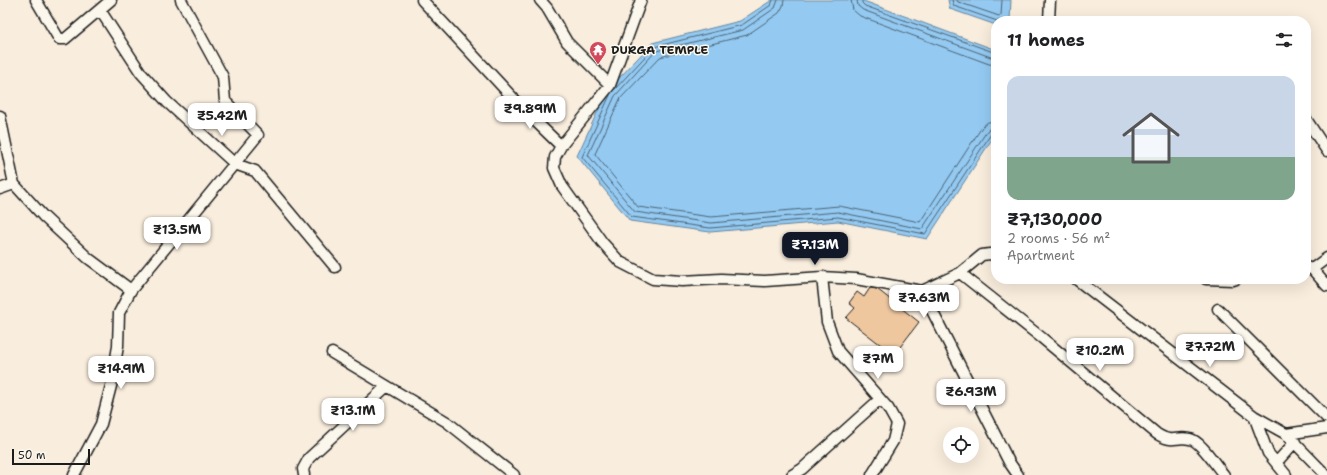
<!DOCTYPE html>
<meta charset="utf-8">
<style>
body{margin:0;font-family:"Shantell Sans",sans-serif;background:#f6f6f6;color:#202124;height:100vh;display:flex;flex-direction:column;font-size:15px;white-space:nowrap}
*{box-sizing:border-box;margin:0}
p{font-size:13px;color:#757577}
.icon{flex:none;width:22px;height:22px;fill:none;stroke:currentColor;stroke-width:2;stroke-linecap:round;stroke-linejoin:round}
.map{position:relative;flex:1;overflow:hidden}
.side{position:absolute;left:991px;top:16px;width:320px;height:268px;display:flex;flex-direction:column;background:#fff;border-radius:16px;box-shadow:0 4px 16px #0002}
.side>*{flex:none}
.tools{position:absolute;left:943px;top:427px;display:grid;gap:8px}
.tools a{display:grid;place-items:center;width:36px;height:36px;border-radius:50%;background:#fff;box-shadow:0 4px 16px #0002;font-size:20px}
.scale{position:absolute;left:12px;bottom:10px;width:78px;box-sizing:border-box;padding-left:4px;border:2px solid #1c1c1c;border-top:0;font-size:11px;line-height:14px;white-space:nowrap;color:#1c1c1c;-webkit-text-stroke:3px #fbf7ec;paint-order:stroke}
.price{position:absolute;translate:-50% -34px;padding:0 9px;border-radius:8px;background:#fff;color:#222;font-size:13px;line-height:26px;filter:drop-shadow(0 1px 2px #0008)}
.price::after{content:'';position:absolute;left:50%;top:24px;width:12px;height:9px;margin-left:-6px;background:inherit;clip-path:polygon(0 0,100% 0,50% 100%)}
.price.on{background:#111827;color:#fff}
ul{padding:0;list-style:none}
li{display:grid;align-content:center;gap:8px;height:212px;padding:0 16px}
li+li{border-top:1px solid #e0e0e0}
li span{display:grid;place-items:center;height:124px;border-radius:12px;color:#555}
li>.icon{margin-inline-start:auto}
span .icon{width:72px;height:72px;fill:#fffc;stroke-width:1}
li b{font-size:17px}
h2{display:flex;justify-content:space-between;align-items:center;height:48px;padding:0 16px;font-size:17px}
.map>svg:first-child{display:block}
.water{fill:#94caf2;stroke:#64849c}
.lines{fill:none;stroke-linecap:round;stroke-linejoin:round}
.shore{stroke:#4c6272;stroke-width:1}
.building{fill:#efc79f;stroke:#1c1c1c}
.minor-casing{stroke:#1c1c1c;stroke-width:13}
.minor{stroke:#fbf7ec;stroke-width:10}
.labels{text-anchor:middle;stroke-width:3;stroke-linejoin:round;paint-order:stroke}
.poi-label{font-size:12px;font-weight:bold;fill:#1c1c1c;stroke:#fbf7ec;text-anchor:start}
</style>
<div class="map">
<svg width="1327" height="475" viewBox="0 0 1327 475">
<rect width="100%" height="100%" fill="#f9eddd"/>
<filter id="ink" filterUnits="userSpaceOnUse"><feTurbulence type="fractalNoise" baseFrequency=".025" numOctaves="2"/><feDisplacementMap in="SourceGraphic" scale="8" xChannelSelector="R" yChannelSelector="G"/><feConvolveMatrix kernelMatrix="1 2 1 2 8 2 1 2 1" color-interpolation-filters="sRGB"/></filter>
<g filter="url(#ink)">
<path class="water" d="M772,0H861L996,50V133L927,239L838,221L710,232L630,221L577,156L607,91L652,43L740,21Z
M948,0H1011L1010,21H996V25L950,9Z"/>
<g class="lines">
<path class="shore" d="M778,0L775,8L743,30L656,51L615,96L588,155L635,212L711,223L838,212L922,229L987,131L991,127H996
M784,0L783,6L779,13L747,35L660,57L620,99L595,154L638,207L711,217L839,206L920,222L982,127L988,122L996,121
M851,0L853,10L860,16L989,64L996,65
M857,0L858,6L863,10L996,59
M862,0V3L865,6L996,53
M952,0L954,6L997,21
M957,0L958,2L999,16L1001,15L1002,0
M615,89L654,47L742,25L771,5L773,0
M610,95L582,157L632,217L710,228L838,217L925,234L991,134L996,132"/>
</g>
<path class="building" d="M870,288L877,289L919,322L894,355L846,318L855,308L849,303L857,292L864,297Z"/>
<g class="lines">
<defs>
<path id="minor" d="M36,0L59,39H65L111,0
M422,0L526,112L561,146L555,157L554,168L562,186L602,242L620,262L653,279L682,281L721,279L765,281L822,277L856,279L922,291L960,273L982,255L990,254L996,256
M540,0L547,8L567,42L610,85
M100,10L141,73L167,102L235,164L255,171L335,267
M1049,21L1050,0
M0,116L14,184L43,216L88,258L131,290L258,135L225,101L223,77L181,0
M1306,119L1327,151
M561,146L610,85L641,0
M0,189L14,184
M1306,267L1312,269L1327,286
M1312,269L1327,258
M960,273L1042,338L1157,434C1174,444 1174,436 1190,439C1201,441 1216,466 1224,475
M822,277L827,322L838,351L888,408L897,424L893,441L872,475
M1076,279L1254,416L1286,434L1326,475
M1206,279L1233,280L1236,279
M922,291L1009,462L1018,475
M1218,309L1327,418
M332,353L447,422L514,475
M1254,416L1268,453L1286,475
M1286,434L1327,428
M1276,463L1295,442
M74,475L101,424L112,382L118,346L119,313L131,290
M304,475L303,469L309,458L387,386
M792,475L802,469L880,399"/>
</defs>
<use href="#minor" class="minor-casing"/>
<use href="#minor" class="minor"/>
</g>
</g>
<defs>
<symbol id="temple-pin" viewBox="-11 -11 22 30"><path d="M0 17L-7.5 6A9.5 9.5 0 1 1 7.5 6Z" fill="#d1495b" stroke="#fbf7ec"/><path d="M0-6L5-2H3V0L6.5 2.5H4V6H1.5V3h-3V6H-4V2.5H-6.5L-3 0V-2H-5Z" fill="#fff"/></symbol>
</defs>
<g fill-rule="evenodd">
<use href="#temple-pin" x="588" y="40" width="20" height="27"/>
</g>
<g class="labels">
<g class="poi-label">
<text x="611" y="54">DURGA TEMPLE</text>
</g>
</g>
</svg>
<div class="tools">
<a><svg class="icon" aria-label="locate" viewBox="0 0 24 24"><circle cx="12" cy="12" r="6"/><path d="M12 2v4M12 18v4M2 12h4M18 12h4"/></svg></a>
</div>
<div class="scale">50 m</div>
<b class="price" style="left:530px;top:130px">₹9.89M</b>
<b class="price" style="left:222px;top:137px">₹5.42M</b>
<b class="price" style="left:177px;top:251px">₹13.5M</b>
<b class="price on" style="left:815px;top:266px">₹7.13M</b>
<b class="price" style="left:924px;top:319px">₹7.63M</b>
<b class="price" style="left:1210px;top:368px">₹7.72M</b>
<b class="price" style="left:1100px;top:372px">₹10.2M</b>
<b class="price" style="left:878px;top:380px">₹7M</b>
<b class="price" style="left:121px;top:390px">₹14.9M</b>
<b class="price" style="left:971px;top:413px">₹6.93M</b>
<b class="price" style="left:353px;top:432px">₹13.1M</b>
<section class="side">
<h2>11 homes<svg class="icon" aria-label="filters" viewBox="0 0 24 24"><path d="M4 7h16M4 17h16"/><circle cx="9" cy="7" r="2"/><circle cx="15" cy="17" r="2"/></svg></h2>
<ul>
<li><span style="background:linear-gradient(#c9d6e8 65%,#7fa58c 0)"><svg class="icon" aria-label="home" viewBox="0 0 24 24"><path d="M3 11l9-7 9 7M6 9v11h12V9"/></svg></span><div><b>₹7,130,000</b><p>2 rooms · 56 m²</p><p>Apartment</p></div></li>
</ul>
</section>
</div>
